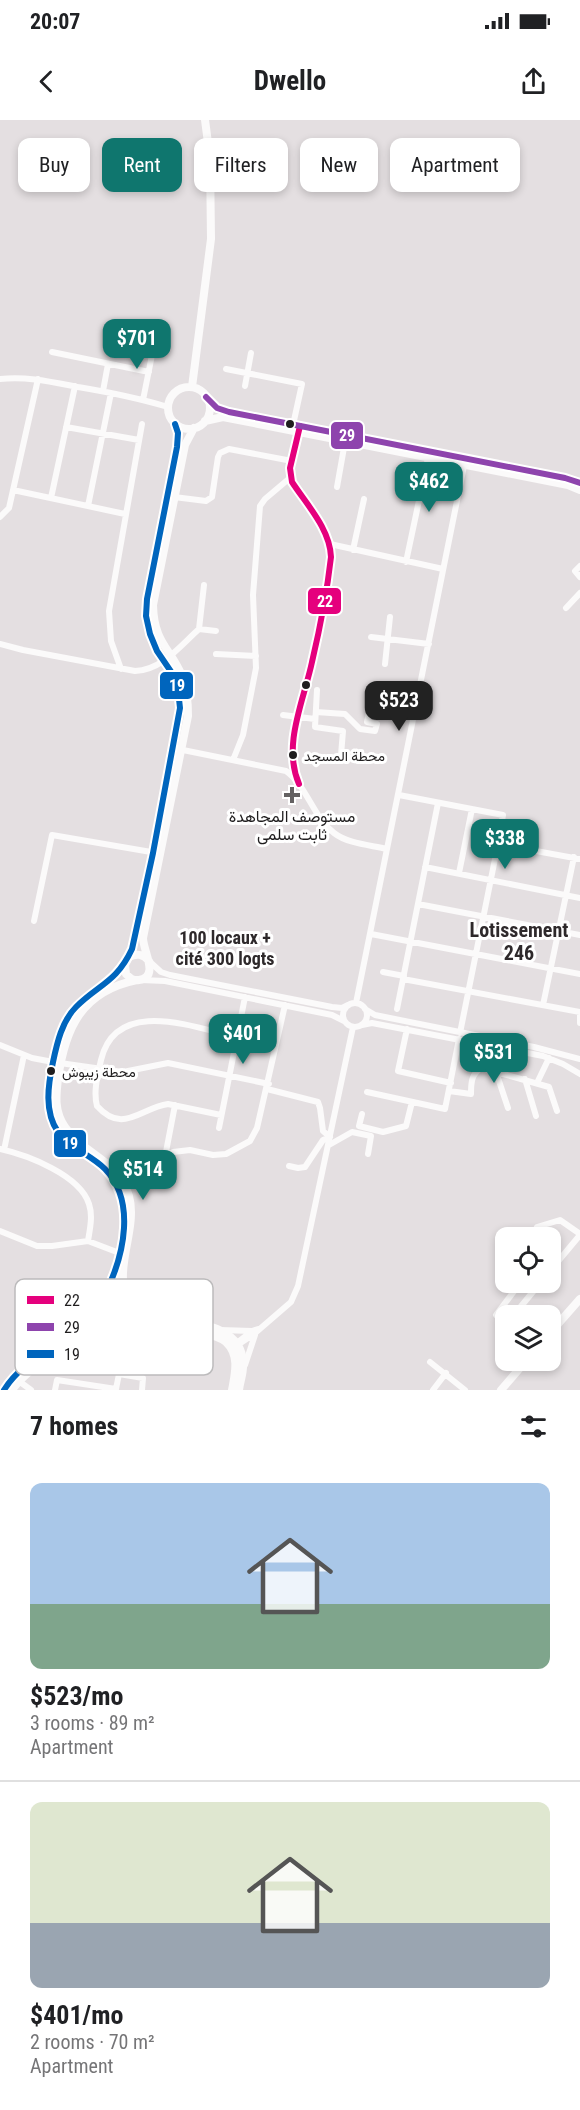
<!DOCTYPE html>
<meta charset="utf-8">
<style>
body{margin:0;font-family:"Roboto Condensed",Vazirmatn,sans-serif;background:#f2f2f2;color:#202124;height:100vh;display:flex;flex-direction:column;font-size:22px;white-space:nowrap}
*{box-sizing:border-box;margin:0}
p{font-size:20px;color:#757577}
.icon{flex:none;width:33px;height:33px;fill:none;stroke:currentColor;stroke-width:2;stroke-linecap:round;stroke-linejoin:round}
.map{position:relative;height:1270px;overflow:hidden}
.details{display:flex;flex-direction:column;background:#fff;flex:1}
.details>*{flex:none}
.hud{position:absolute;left:18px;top:18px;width:544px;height:54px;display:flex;gap:12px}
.buttons{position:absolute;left:495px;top:1107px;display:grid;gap:12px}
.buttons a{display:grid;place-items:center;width:66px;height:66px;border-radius:12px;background:#fff;box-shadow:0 3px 9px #0003;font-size:30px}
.price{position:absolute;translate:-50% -51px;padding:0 14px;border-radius:12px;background:#0f766e;color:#fff;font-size:20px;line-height:39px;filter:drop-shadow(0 2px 3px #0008)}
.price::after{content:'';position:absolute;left:50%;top:36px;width:18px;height:14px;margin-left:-9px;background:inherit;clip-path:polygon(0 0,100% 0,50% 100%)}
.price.current{background:#222;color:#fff}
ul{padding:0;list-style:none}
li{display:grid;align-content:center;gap:12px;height:318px;padding:0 30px}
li+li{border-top:2px solid #e0e0e0}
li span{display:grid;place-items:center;height:186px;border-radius:12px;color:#555}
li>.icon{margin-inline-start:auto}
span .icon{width:108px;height:108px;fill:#fffc;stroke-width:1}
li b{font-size:26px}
h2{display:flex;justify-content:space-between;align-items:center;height:72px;padding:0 30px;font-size:26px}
.chip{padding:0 21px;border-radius:12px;background:#fff;box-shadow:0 3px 9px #0003;font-size:21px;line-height:54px}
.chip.current{background:#0f766e;color:#fff}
.status{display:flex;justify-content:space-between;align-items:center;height:42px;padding:0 30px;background:#fff;direction:ltr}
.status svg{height:16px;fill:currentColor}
header{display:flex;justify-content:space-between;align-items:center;height:78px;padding:0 30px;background:#fff;font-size:27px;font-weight:700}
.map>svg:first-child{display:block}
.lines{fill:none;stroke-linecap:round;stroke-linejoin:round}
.street{stroke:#fbfafa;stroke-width:6}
.secondary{stroke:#fbfafa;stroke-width:8}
.bus-1-casing{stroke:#fff;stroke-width:10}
.bus-2-casing{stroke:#fff;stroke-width:10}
.bus-3-casing{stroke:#fff;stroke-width:10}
.bus-1{stroke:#e5007d;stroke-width:6}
.bus-2{stroke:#8e44ad;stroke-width:6}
.bus-3{stroke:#0065bd;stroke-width:6}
.bus-dot{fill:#1f1d1e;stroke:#fff;stroke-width:2}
.poi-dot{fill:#646162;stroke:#fff;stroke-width:2}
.labels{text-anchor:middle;stroke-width:6;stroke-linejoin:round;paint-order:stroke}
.bus-label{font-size:14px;fill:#1f1d1e;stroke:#fff;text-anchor:start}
.poi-label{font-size:16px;fill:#1f1d1e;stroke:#fff}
.neighbourhood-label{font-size:18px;font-weight:bold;fill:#2e292b;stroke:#fff}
.quarter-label{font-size:20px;font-weight:bold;fill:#2e292b;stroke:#fff}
.key{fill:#fff;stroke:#bcbbbc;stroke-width:1.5}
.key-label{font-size:16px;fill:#1f1d1e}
.line-badge{stroke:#fff;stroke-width:2}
.badge-label{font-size:16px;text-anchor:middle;font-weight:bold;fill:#fff}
</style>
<div class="status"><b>20:07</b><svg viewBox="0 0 49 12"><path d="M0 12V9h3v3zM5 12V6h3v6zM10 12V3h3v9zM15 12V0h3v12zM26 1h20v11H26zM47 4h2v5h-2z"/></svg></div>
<header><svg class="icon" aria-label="back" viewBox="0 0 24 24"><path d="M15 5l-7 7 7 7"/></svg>Dwello<svg class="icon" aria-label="share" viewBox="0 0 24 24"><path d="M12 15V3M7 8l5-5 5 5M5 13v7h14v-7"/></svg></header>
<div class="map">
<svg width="580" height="1270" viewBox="0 0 580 1270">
<rect width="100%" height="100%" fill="#e4dfe1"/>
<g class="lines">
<path class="street" d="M52,232L149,252
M226,249L302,264L293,305
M0,259C27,256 52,262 78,267C108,272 138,278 168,287
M245,266L251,233
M103,271L108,244
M143,280L154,225
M66,307L139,320
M337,367L345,322
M13,370L125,394
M174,377L206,381L212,377L218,337L220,333L229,329L292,341
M51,378L75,266
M88,386L111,273
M0,397L9,388L38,259
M330,424L443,449
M353,430L364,379
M406,442L428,338
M580,446L575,451L580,457
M204,465L199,509L216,511
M566,488L580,473
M371,517L429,524
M0,524L23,530L135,551C162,550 180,526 199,509
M216,534L256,536
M385,544L390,497
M121,549L111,521L109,491L142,304
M317,570L315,607L343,611L341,635
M316,592L345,594L360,609L375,611L377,604L367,602L371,584
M283,595L315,599
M178,629L286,651C307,666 313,697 334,713C348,724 371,725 387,729
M233,640L243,615L256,548L253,475L260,386L265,379L291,357
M299,664C282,625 304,580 312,542C320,508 327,472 331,437C330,405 302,385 291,357L290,348L299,310
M399,675L503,695L498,724L580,739
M425,747L580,778
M459,753L472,689
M418,784L580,815
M34,801L52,715L157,733
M371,814L580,854
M149,841L161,852L170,855L332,887L342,888L348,885
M383,852L404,856
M403,859L580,892
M141,860L165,861L332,895L344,901
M356,883L464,346
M343 895a12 12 0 1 1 24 0a12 12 0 1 1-24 0Z
M543,885L574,737
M365,889L375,895L534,927L580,939
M397,889L438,683
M580,895V903
M362,905L372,903L543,936L563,944L580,954
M407,909L398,951L451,963
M460,913L498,724
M0,925L32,938L53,942L123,952L168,943L269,964
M496,952L508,988
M525,959L536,996
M537,963L549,938
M267,969L318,982L320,988L323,1011L330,1017L323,1020L305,1047L298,1048L289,1046
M449,971L471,974C471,964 471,953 482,948L549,967L557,991
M367,972L445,989L459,919
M362,994L359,1006L383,1012L406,1006L412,982
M221,995L168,984C140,988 123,1015 97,986C93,971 98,954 101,940C116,877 193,907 236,917
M219,1008L245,877
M329,1025L352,1012L371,1016L368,1034
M0,1029C27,1035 80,1055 89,1084C93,1096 90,1108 88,1121
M4,1030L24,935
M165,1037L175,985
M118,1062L150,1048L173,1032L190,1030L213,1035L226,1034L250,1021L257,1008L285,885
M0,1111L37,1126H52L88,1121L122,1134
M532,1118L537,1107L560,1100L580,1114
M550,1151L580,1115
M513,1196L541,1162
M506,1204L496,1195L521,1162
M220,1210L252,1211
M234,1225L252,1211L258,1209
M236,1226L254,1214L291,1182L298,1166L353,907
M430,1242L465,1270
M245,1245L255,1215
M16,1259L31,1270
M55,1270L57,1260L116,1269L119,1254L143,1258L142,1270
M433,1270L446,1253"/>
<path class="secondary" d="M192,267L211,119L210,38L205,0
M168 288a21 21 0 1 1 42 0a21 21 0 1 1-42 0Z
M206,277L217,288L229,292L565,358L580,363
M205,301L223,297L568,365L580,370
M149,841C143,834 137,833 129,837L125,845L126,854C130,858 133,861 139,860C160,857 143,831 143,818L188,596C188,583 187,570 183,558C171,528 154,524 153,485L185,325L194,308
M137,860C82,871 65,908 58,959C56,976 54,991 65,1007C84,1035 118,1039 129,1076C139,1112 107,1159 134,1185C142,1193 153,1195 164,1197C192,1203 242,1204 243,1243C244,1252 240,1261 239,1270
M116,1166L120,1178L135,1194
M96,1201L131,1192L145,1194
M89,1209L111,1181L121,1156
M550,1213L580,1179
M4,1270C24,1238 59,1228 84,1203C95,1194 102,1182 107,1170C124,1134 136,1081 105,1049C91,1035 70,1028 58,1012C44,992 48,965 53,942C57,923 62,901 76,887C99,864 116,863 132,829L153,733L180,588L178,570L174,556L157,531L150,514L146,496L147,479L177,327L178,313L175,304
M12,1270C24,1253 75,1213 96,1207C130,1198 162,1204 196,1212C206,1214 218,1215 226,1222C240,1235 235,1254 232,1270
M501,1270L527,1240"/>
<defs>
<path id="bus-1" d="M299,664C282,625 304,580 312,542C320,508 327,472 331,437C330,409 307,385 292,362L290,348L300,306"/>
<path id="bus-2" d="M206,277L217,288L229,292L565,358L580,363"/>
<path id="bus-3" d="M4,1270C24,1238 59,1228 84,1203C95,1194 102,1182 107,1170C124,1134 136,1081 105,1049C91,1035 70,1028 58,1012C44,992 48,965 53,942C57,923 62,901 76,887C99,864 116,863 132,829L153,733L180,588L178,570L174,556L157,531L150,514L146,496L147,479L177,327L178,313L175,304"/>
</defs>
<use href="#bus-1" class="bus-1-casing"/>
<use href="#bus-2" class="bus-2-casing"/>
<use href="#bus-3" class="bus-3-casing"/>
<use href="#bus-1" class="bus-1"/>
<use href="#bus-2" class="bus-2"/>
<use href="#bus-3" class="bus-3"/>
</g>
<g class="bus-dot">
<circle cx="290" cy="304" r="5"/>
<circle cx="306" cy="565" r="5"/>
<circle cx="293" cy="635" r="5"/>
<circle cx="51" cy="951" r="5"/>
</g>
<path class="poi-dot" d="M289 666h6v6h6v6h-6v6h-6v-6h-6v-6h6z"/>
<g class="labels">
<g class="bus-label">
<text x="304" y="641">محطة المسجد</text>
<text x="62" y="957">محطة زيبوش</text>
</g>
<g class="poi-label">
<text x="292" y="702">مستوصف المجاهدة<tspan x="292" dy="18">ثابت سلمى</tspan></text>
</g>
<g class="neighbourhood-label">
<text x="225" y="824">100 locaux +<tspan x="225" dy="21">cité 300 logts</tspan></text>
</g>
<g class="quarter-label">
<text x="519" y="817">Lotissement<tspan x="519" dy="23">246</tspan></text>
</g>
</g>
<rect x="15" y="1159" width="198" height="96" rx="9" class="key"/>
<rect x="27" y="1176" width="27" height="8" fill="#e5007d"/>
<rect x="27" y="1203" width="27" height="8" fill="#8e44ad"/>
<rect x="27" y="1230" width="27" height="8" fill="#0065bd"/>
<g class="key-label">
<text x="64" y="1186">22</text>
<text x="64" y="1213">29</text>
<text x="64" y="1240">19</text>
</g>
<g class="line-badge">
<rect x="330" y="301" width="34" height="29" rx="6" fill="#8e44ad"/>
<rect x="307" y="467" width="35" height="28" rx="6" fill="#e5007d"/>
<rect x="159" y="551" width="35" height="29" rx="6" fill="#0065bd"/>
<rect x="53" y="1009" width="34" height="29" rx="6" fill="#0065bd"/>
</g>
<g class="badge-label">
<text x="347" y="321">29</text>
<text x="325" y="487">22</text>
<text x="177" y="571">19</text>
<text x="70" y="1029">19</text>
</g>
</svg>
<div class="buttons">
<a><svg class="icon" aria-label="locate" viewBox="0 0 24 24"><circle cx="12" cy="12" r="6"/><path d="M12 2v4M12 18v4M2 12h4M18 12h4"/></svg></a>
<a><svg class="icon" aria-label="layers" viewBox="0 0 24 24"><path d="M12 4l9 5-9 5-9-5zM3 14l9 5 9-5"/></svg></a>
</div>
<b class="price" style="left:137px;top:250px">$701</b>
<b class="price" style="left:429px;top:393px">$462</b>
<b class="price current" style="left:399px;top:612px">$523</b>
<b class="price" style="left:505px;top:750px">$338</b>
<b class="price" style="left:243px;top:945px">$401</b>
<b class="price" style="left:494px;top:964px">$531</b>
<b class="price" style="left:143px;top:1081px">$514</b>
<div class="hud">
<a class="chip">Buy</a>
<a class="chip current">Rent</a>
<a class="chip">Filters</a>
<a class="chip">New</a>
<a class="chip">Apartment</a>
</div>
</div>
<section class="details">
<h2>7 homes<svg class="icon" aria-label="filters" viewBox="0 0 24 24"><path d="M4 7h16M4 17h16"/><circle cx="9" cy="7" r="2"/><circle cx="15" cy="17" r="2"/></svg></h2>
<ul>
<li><span style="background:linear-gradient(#a9c7e8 65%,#7fa58c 0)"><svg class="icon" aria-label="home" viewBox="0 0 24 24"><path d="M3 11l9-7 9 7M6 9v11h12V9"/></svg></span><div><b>$523/mo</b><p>3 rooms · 89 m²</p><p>Apartment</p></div></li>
<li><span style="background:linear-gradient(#dfe7d0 65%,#9aa5b1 0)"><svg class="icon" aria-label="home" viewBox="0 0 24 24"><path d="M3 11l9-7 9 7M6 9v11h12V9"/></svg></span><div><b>$401/mo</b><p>2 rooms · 70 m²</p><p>Apartment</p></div></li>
</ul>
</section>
